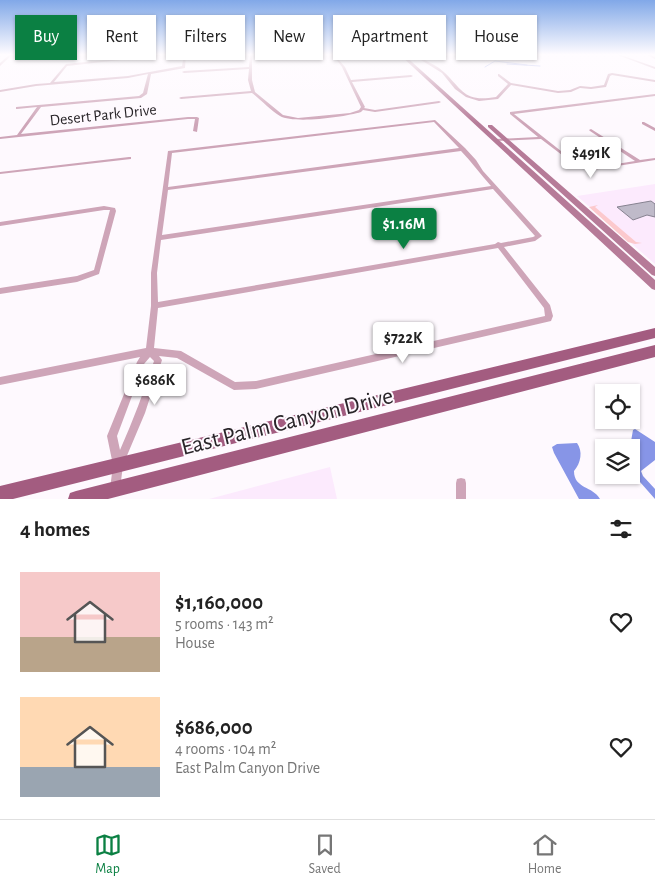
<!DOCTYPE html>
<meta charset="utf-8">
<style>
body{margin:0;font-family:"Alegreya Sans",sans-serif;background:#f2f2f2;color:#222;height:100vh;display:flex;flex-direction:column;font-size:19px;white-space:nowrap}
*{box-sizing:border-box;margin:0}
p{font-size:16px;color:#767676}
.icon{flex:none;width:28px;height:28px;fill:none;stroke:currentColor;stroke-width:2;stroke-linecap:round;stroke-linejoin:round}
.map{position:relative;height:499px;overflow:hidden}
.side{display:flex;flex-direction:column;background:#fff;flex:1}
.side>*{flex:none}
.top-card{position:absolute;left:15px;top:15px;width:625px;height:45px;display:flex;gap:10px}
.fabs{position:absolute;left:595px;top:384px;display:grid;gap:10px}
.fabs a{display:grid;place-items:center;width:45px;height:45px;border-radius:0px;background:#fff;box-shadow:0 1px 4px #0004;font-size:25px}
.price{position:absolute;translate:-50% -42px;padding:0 11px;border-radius:5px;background:#fff;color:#222;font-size:16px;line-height:32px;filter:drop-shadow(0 1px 2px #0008)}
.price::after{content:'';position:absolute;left:50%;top:30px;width:15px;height:11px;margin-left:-8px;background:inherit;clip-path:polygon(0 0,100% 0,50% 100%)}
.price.on{background:#0b8043;color:#fff}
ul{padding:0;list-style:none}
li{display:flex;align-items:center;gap:15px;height:125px;padding:0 20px}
li span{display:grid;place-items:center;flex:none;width:140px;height:100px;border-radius:0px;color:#555}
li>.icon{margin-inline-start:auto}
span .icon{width:60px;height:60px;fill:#fffc;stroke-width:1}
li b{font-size:21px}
h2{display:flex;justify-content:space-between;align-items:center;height:60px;padding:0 20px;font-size:21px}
.tag{padding:0 18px;border-radius:0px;background:#fff;box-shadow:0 1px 4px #0004;font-size:18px;line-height:45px}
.tag.on{background:#0b8043;color:#fff}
.tab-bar{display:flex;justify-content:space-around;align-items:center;height:70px;border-top:1px solid #e0e0e0;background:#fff;font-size:14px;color:#767676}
.tab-bar a{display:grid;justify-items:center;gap:2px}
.tab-bar .on{color:#0b8043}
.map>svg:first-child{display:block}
.built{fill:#fceafd}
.green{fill:#fcc9cd}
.water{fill:#8795e7}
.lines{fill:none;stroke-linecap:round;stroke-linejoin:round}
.stream{stroke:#8795e7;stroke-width:1}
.building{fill:#bfbac9;stroke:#868290}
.street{fill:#cea5b8;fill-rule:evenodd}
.secondary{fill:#b67b98;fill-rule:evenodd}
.primary{fill:#a35c80;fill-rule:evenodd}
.labels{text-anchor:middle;stroke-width:4;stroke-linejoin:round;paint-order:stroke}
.far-street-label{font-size:16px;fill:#292529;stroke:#fef9fe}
.near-street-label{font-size:24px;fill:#292529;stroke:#fef9fe}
</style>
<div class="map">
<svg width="655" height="499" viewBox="0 0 655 499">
<rect width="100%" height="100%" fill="#fef9fe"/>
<path class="built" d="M655,184V264L577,196Z
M330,467L337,499H209Z"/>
<path class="green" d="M598,205L595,207L636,242L642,243L635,244L628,242L589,207Z"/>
<path class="water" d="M635,429L655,442V460L641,471L643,476L655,489V499L640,482L627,475H631V448L630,447L633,430Z
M577,443C583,451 581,463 574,471C574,489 593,486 600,499H579L554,453L552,447L557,444Z"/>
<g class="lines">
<path class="stream" d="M507,64L540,66
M485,67L495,61L527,65"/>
</g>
<path class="building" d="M651,201L655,204V217L647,215L633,220L617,207Z"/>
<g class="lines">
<path class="street" d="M10,54H13L0,66V63Z
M164,54H173L67,66L54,82L128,76L182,66L184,54H186L185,68L151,74L147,94L141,98L41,107L21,134L188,117H197L199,118L197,132L193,131L195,119H188L0,139V137L17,135L37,107L17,109H16V107L139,96L143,93L148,74L128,78L36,86L0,92V90L36,84L50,83L66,64Z
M250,54H252V80L255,92L283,115L298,118L350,113L359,110L361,107L342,67L332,54H334L338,58L392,54L393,55L339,60L345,67L351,80L411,75L413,76L411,77L352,82L365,107L364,108L375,110L439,101L441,102L439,103L375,112L363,110L361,112C345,117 294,124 280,116C270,110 261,100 252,93L181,99L179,98L181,97L251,91L248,80L249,69L184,73L182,72L184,71L249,67Z
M438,54H444L426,58L425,60C432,64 439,67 445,73C464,92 465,102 496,97L508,84L498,76V74H499L511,83L558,91L570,90L580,86L591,87L604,85L608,74L612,73L655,80V82L612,75L610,76L606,87L591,89L580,88L571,92L558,93L511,85L498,99L479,101L466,97L455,89L442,73L421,60L424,56Z
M615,54H618L655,67V69Z
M645,54H648L655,57V59Z
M655,94V96L514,114L580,166L592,168L635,161L590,131L589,130L591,129L640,160L655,158V160L592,170L579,168L541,139L496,141L494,140L496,139L538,137L510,114V112Z
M435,120L465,148L476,160L483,171L542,236L535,241L504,247L550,305L553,316L551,321L256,389L234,390L177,358L159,356L162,360L145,413L123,465L120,489L119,493L115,494L111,493L110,489L113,465L107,436L137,362L140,357L0,385V377L146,348L151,306V273L168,151ZM434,122L459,148L168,187L172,153ZM461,151C472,162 480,174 491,186L162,235L168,190ZM493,189L535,236L533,237L501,243L498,242L495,244L158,302L157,273L161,240ZM498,248L544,308L545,316L256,381L235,382L181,351L154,348L158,308ZM150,357L154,361C144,391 133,421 120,450L117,436L144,364Z
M642,122H644L655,128V131L642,124Z
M129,157H131V159L0,174V172Z
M104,206L115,208L116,211L99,274L77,282L0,294V288L77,276L94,270L110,210H104L0,226V222Z
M461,478L465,479L466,483V499H456V483L457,479Z"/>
<path class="secondary" d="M399,54H403L655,280V290L652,289Z
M488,125H492L655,267V276L652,275L488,127Z"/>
<path class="primary" d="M655,328V338L13,499H0V486Z
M655,345V357L108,499H68L70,493L76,491Z"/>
</g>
<linearGradient id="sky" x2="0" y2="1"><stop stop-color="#81a8e8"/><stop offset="0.44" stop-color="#fffcff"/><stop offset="1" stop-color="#fffcff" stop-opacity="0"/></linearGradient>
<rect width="655" height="124" fill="url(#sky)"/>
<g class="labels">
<g class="far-street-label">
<text transform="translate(103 114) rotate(-6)" y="6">Desert Park Drive</text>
</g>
<g class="near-street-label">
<text transform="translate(287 421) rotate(-14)" y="8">East Palm Canyon Drive</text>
</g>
</g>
</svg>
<div class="fabs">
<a><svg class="icon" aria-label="locate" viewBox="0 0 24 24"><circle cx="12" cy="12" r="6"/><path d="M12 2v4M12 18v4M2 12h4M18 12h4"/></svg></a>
<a><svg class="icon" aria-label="layers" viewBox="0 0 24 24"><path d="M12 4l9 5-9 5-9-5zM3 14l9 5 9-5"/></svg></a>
</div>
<b class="price" style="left:591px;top:179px">$491K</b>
<b class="price on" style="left:404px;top:250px">$1.16M</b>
<b class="price" style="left:403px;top:364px">$722K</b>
<b class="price" style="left:155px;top:406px">$686K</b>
<div class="top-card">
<a class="tag on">Buy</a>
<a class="tag">Rent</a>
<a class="tag">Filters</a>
<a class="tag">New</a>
<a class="tag">Apartment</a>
<a class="tag">House</a>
</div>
</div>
<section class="side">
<h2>4 homes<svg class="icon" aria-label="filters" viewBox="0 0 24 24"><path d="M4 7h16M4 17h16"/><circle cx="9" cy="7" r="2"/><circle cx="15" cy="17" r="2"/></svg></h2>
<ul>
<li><span style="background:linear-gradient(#f6c9c9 65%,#b9a48a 0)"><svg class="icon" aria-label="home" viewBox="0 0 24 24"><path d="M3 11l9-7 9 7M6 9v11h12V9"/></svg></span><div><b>$1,160,000</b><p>5 rooms · 143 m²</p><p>House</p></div><svg class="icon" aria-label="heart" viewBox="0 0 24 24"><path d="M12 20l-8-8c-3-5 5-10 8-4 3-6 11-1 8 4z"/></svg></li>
<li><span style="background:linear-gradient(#ffd9b3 70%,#9aa5b1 0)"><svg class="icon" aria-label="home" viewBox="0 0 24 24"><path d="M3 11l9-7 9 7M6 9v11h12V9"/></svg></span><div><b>$686,000</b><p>4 rooms · 104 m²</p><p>East Palm Canyon Drive</p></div><svg class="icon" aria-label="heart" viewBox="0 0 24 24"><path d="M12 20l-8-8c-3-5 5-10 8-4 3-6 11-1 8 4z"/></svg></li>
</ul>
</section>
<nav class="tab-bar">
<a class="on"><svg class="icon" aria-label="map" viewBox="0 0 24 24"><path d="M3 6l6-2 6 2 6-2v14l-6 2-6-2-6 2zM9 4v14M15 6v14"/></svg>Map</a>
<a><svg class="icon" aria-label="saved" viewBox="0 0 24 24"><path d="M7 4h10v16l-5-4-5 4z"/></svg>Saved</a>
<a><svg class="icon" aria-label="home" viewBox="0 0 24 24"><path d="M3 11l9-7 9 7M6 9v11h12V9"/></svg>Home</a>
</nav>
